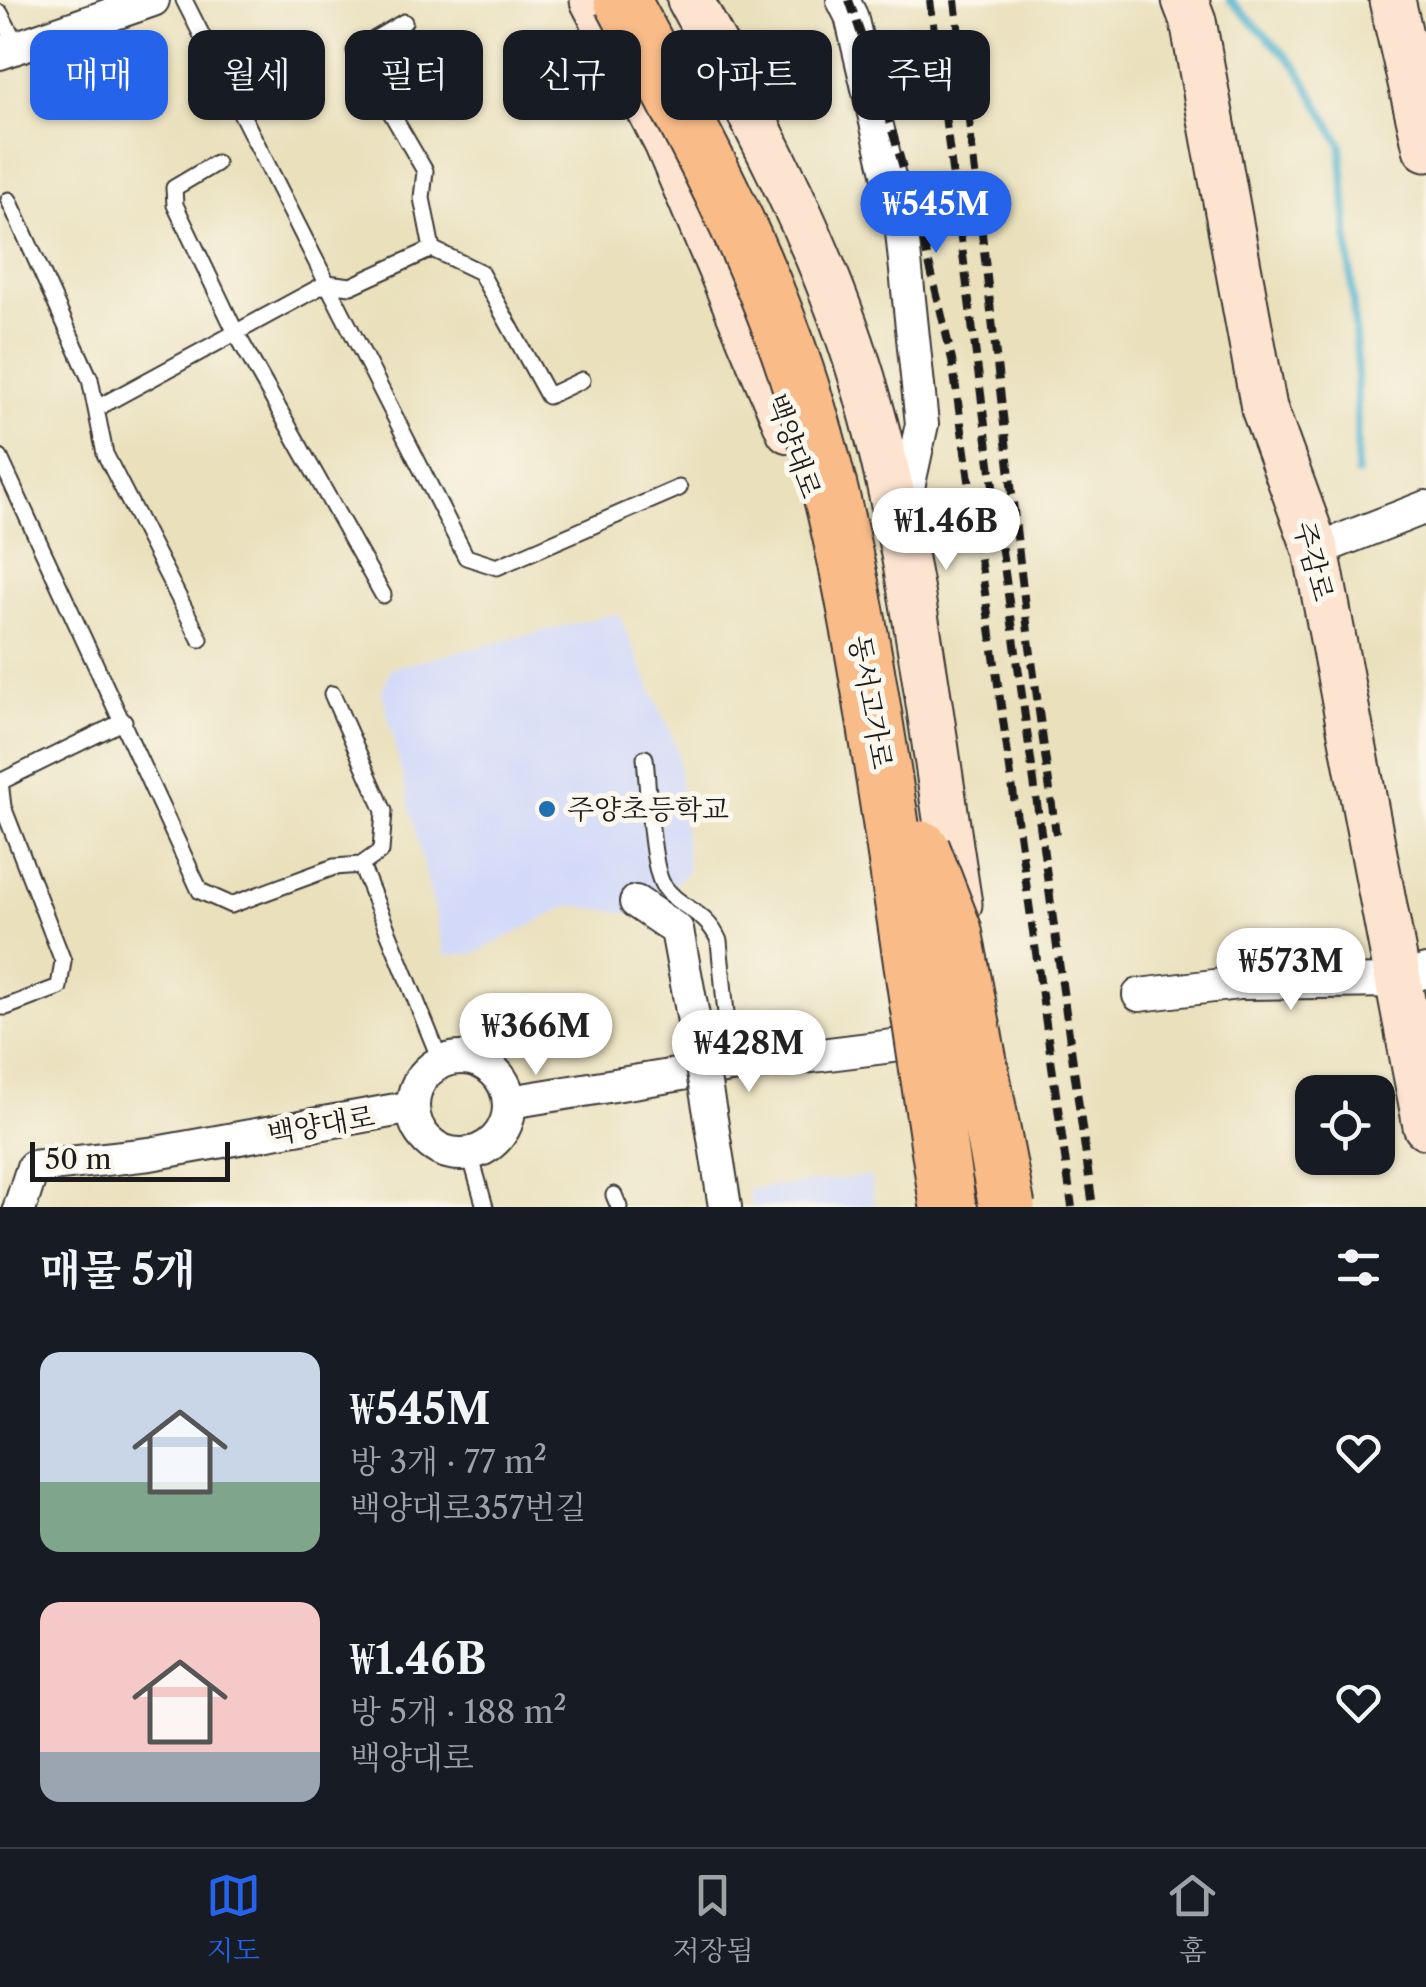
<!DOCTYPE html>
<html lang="ko">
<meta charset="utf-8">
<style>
body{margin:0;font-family:"Libre Caslon Text","Noto Serif KR",serif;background:#242831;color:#f1f3f6;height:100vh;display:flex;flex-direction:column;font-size:38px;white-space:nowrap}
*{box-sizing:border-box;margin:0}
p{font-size:32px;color:#9ea1a6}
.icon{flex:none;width:55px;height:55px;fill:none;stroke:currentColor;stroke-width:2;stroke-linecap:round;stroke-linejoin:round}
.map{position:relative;height:1207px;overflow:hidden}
.side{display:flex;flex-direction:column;background:#171b24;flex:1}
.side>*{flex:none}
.guide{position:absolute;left:30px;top:30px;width:1368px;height:90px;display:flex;gap:20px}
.controls{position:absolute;left:1295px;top:1075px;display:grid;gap:20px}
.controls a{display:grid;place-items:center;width:100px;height:100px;border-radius:20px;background:#171b24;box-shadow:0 2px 8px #0004;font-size:50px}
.scale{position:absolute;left:30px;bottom:25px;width:200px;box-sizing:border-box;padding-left:10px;border:5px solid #1c1c1c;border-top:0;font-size:28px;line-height:35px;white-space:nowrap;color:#1c1c1c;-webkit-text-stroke:8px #fbf7ec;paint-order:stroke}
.price{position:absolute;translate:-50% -85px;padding:0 22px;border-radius:35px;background:#fff;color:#222;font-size:32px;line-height:65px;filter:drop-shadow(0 2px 5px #0008)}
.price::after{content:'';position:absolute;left:50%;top:60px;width:30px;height:22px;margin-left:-15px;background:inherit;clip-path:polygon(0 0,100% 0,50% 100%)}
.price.selected{background:#2563eb;color:#fff}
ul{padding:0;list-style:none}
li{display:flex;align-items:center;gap:30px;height:250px;padding:0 40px}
li span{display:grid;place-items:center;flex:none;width:280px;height:200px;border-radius:20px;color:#555}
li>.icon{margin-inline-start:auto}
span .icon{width:120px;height:120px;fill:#fffc;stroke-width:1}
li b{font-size:42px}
h2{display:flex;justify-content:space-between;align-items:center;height:120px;padding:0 40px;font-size:42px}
.pill{padding:0 35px;border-radius:20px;background:#171b24;box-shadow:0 2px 8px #0004;font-size:35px;line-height:90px}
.pill.selected{background:#2563eb;color:#fff}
.dock{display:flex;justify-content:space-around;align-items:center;height:140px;border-top:2px solid #363941;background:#171b24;font-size:28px;color:#9ea1a6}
.dock a{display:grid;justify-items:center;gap:5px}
.dock .selected{color:#2563eb}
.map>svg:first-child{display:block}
.built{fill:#d2d9f9}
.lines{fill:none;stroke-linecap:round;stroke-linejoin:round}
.stream{stroke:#4aafc9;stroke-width:8}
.lane-casing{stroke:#3b3934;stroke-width:19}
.street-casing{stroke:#3b3934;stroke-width:36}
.secondary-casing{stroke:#3b3934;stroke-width:49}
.lane{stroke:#fff;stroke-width:15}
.street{stroke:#fff;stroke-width:32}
.secondary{stroke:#fde4d0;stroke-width:45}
.rail{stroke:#1c1c1c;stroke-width:8;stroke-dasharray:15 8;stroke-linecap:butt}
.street-bridge-casing{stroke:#3b3934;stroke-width:36;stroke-linecap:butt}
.highway-bridge-casing{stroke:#3b3934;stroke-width:59;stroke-linecap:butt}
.street-bridge{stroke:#fff;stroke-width:32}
.highway-bridge{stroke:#f9bc89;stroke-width:55}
.poi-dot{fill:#1f6fb2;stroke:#fbf7ec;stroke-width:4}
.labels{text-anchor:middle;stroke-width:10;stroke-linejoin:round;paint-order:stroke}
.street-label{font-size:28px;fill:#1c1c1c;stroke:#fbf7ec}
.poi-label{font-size:28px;fill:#1c1c1c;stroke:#fbf7ec;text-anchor:start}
</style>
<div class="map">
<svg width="1426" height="1207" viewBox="0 0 1426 1207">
<rect width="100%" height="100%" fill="#fbf7ec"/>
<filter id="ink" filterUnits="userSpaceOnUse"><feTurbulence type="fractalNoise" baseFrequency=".01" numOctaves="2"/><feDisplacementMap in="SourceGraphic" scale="20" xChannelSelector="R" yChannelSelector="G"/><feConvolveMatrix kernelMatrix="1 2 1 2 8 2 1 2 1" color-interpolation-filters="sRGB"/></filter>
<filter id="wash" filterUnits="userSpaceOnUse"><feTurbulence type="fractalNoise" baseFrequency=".0048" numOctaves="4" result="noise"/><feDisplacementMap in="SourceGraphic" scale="40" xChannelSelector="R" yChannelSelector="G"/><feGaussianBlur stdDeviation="2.25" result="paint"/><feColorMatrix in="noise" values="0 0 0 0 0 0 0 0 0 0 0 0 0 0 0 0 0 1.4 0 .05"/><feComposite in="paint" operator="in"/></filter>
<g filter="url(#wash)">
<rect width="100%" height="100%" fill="#eae0bc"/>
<path class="built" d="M618,613L677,748L688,871L642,915L570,905L474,954L445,955L382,691L391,668Z
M870,1176L874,1207H751L749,1189Z"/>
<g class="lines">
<path class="stream" d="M1230,0L1297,67L1341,144L1357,357V473"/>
</g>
</g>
<g filter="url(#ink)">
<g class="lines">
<defs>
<path id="lane" d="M184,0L327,283L351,286L432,249L422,198L425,171L355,51L404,22
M0,13L18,47
M216,163L174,188L175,205L236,333L383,595
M9,200L90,379L105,454L200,639
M432,249L480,272L548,396L582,380
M97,408L327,283L466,557L497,567L679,488
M0,458L200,891L231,905L334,867L361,865L441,1062
M332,694L384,811L381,851L361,865
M645,758C648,785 651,866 663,885C679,909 706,910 719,941L731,1066
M0,781L3,807L63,961L59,987L6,1007H0
M0,782L124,721
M470,1154L485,1207
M614,1195L619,1207"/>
<path id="street" d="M843,0L851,16L902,232L922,424L901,520
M0,53L153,0
M1316,550L1426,507
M636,902L677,930L695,1027
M1139,995L1239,983L1399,981L1426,971
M413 1106a48 48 0 1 1 96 0a48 48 0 1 1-96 0Z
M510,1102L731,1066L941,1040
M710,1113L725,1207
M20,1207L33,1167L150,1154L413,1107"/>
<path id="secondary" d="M593,0L667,143L789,430
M690,0C758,125 828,257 867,395C914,561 932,734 959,904
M1185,0L1193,21L1264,408L1316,550L1426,1126
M1392,0L1426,148"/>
</defs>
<use href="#lane" class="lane-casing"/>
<use href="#street" class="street-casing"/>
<use href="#secondary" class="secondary-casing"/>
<use href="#lane" class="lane"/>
<use href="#street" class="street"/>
<use href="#secondary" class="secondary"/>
<path class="rail" d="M849,0C891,118 925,238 952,360L1072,1207
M930,0L992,479L1093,1207
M955,0L1028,632L1056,834"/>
<defs>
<path id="street-bridge" d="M695,1027L710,1113"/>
<path id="highway-bridge" d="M622,0C686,120 752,239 795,369C843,512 866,662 889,811C908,943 928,1075 948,1207
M922,849L954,931L1007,1207"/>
</defs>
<use href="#street-bridge" class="street-bridge-casing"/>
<use href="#highway-bridge" class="highway-bridge-casing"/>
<use href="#street-bridge" class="street-bridge"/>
<use href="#highway-bridge" class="highway-bridge"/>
</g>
</g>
<circle class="poi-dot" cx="547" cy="809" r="10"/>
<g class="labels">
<g class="street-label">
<text transform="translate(794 446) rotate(70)" y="10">백양대로</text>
<text transform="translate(1314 561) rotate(75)" y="10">주감로</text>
<text transform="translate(871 702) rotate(80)" y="10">동서고가로</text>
<text transform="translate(321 1125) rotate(-10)" y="10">백양대로</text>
</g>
<g class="poi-label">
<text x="567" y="819">주양초등학교</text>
</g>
</g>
</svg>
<div class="controls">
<a><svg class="icon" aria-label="locate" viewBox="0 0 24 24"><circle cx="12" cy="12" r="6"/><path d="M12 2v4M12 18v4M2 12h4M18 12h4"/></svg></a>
</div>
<div class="scale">50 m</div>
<b class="price selected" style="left:936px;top:256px">₩545M</b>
<b class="price" style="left:946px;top:573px">₩1.46B</b>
<b class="price" style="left:1291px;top:1013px">₩573M</b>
<b class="price" style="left:536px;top:1078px">₩366M</b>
<b class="price" style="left:749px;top:1095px">₩428M</b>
<div class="guide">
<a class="pill selected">매매</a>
<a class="pill">월세</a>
<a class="pill">필터</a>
<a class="pill">신규</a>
<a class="pill">아파트</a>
<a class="pill">주택</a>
</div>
</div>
<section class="side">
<h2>매물 5개<svg class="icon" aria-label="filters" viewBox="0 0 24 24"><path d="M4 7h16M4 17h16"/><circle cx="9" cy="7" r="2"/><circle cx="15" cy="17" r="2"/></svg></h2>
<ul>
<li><span style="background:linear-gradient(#c9d6e8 65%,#7fa58c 0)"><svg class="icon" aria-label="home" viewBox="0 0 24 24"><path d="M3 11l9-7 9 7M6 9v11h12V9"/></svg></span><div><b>₩545M</b><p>방 3개 · 77 m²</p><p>백양대로357번길</p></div><svg class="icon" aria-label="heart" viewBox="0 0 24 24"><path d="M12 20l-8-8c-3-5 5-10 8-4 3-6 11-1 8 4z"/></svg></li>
<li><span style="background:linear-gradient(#f6c9c9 75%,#9aa5b1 0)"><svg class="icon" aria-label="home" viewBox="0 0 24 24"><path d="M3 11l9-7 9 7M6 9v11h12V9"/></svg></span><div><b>₩1.46B</b><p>방 5개 · 188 m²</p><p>백양대로</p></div><svg class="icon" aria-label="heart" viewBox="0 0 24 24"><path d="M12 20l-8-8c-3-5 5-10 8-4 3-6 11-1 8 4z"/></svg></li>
</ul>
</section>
<nav class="dock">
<a class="selected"><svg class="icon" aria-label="map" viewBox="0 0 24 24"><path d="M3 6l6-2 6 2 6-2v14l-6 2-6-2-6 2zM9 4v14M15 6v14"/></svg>지도</a>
<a><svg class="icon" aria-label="saved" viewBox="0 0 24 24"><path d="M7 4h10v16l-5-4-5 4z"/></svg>저장됨</a>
<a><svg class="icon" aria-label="home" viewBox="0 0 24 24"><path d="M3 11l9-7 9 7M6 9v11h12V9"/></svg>홈</a>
</nav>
